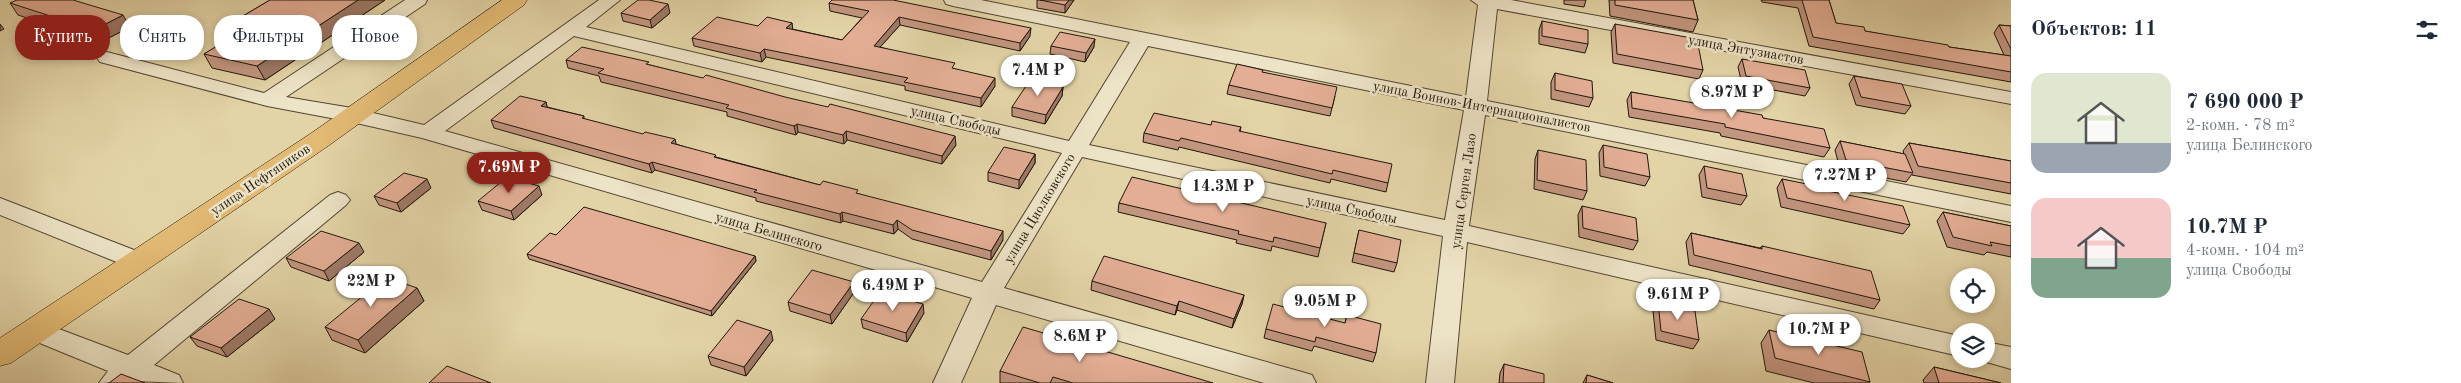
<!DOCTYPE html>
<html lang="ru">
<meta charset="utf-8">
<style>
body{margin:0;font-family:"Old Standard TT",serif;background:#f6f6f7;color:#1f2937;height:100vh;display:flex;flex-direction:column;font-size:19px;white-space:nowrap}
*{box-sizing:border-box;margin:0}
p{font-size:16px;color:#747a83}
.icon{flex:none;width:28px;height:28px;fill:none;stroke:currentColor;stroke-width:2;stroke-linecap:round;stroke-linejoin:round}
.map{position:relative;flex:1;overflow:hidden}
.details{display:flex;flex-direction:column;background:#fff;width:450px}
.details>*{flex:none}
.top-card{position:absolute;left:15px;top:15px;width:475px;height:45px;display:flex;gap:10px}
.controls{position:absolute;left:1950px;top:268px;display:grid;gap:10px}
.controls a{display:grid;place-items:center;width:45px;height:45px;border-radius:50%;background:#fff;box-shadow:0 2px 8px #0003;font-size:25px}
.price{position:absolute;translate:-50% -42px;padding:0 11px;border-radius:18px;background:#fff;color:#222;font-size:16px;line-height:32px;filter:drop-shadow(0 1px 2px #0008)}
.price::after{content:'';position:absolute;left:50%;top:30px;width:15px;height:11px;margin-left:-8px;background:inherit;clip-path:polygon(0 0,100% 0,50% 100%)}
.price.selected{background:#8f2418;color:#fff}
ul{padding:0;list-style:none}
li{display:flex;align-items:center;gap:15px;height:125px;padding:0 20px}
li span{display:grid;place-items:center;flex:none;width:140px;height:100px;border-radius:15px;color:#555}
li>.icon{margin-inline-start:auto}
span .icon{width:60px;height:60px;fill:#fffc;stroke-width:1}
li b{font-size:21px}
h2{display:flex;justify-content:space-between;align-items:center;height:60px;padding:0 20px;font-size:21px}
.chip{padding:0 18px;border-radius:20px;background:#fff;box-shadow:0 2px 8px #0003;font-size:18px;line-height:45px}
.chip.selected{background:#8f2418;color:#fff}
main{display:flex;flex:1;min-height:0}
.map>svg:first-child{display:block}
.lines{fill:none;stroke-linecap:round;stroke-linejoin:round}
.minor-casing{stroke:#514631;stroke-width:2}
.major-casing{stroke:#20170a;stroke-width:1}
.minor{fill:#ede3c6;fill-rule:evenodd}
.major{fill:#e2ba74;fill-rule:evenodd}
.wall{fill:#c39680;stroke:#20170a}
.shaded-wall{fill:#9f7a68;stroke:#20170a}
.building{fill:#e3ae95;stroke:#20170a}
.labels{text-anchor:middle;stroke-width:5;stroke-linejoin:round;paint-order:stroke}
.street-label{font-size:14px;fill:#20170a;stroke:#ede3c6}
</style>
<main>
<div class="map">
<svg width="2011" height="383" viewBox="0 0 2011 383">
<rect width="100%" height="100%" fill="#e3d4a7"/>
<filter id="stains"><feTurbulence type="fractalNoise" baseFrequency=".004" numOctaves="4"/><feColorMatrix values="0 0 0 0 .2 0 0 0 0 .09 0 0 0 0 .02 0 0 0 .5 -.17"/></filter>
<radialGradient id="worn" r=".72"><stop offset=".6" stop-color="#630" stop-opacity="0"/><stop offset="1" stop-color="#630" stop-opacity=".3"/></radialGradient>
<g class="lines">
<defs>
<path id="minor" d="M405,0H427L425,4L286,97L352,108L424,125L599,0H620L586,27L1069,141L1130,42L953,6L946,4L944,0H981L1466,97L1478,5L1471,0H1511L2011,92V104L1497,9L1487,101L2011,206V222L1485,115L1469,226L1959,336V356L1467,242L1454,383H1426L1443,236L1082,157L1004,288L1302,372L1312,375L1316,383H1264L996,305L961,383H933L972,298L422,138L352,122L267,106L100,62L97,58L100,54L107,52L264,93ZM574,36L1062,153L982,282L445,131ZM1148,46L1464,110L1445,220L1089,145Z
M338,192L346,195L350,200L346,205L154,365L179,375L183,383L135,381L99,383L108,371L25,337L21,330L25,323L35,320L128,355L330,195Z
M0,198L147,255L151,261L147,267L138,270L129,267L0,215Z
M1986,342L2011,347V369L1976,359H1986Z"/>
<path id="major" d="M502,0H527L524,5L328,146L11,363L0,366V338L310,134Z"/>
</defs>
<use href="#minor" class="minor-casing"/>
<use href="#major" class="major-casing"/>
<use href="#minor" class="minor"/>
<use href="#major" class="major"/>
</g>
<path class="wall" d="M270,0H385L265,80L212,68L204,54L249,27L243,16Z
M1037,0H1074L1065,13L1037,8Z
M1564,0H1586L1584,7L1564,4Z
M1609,0H1693L1698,20L1693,32L1610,16Z
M1761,0H1829L1836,23L1865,31L1949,47L2004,55L1994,33L1999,25L2011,26V82L1809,46L1798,8L1762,2Z
M10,3L130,27L101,42L18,15Z
M829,3L1030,36L1020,51L900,25L880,47L955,69L995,86L981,107L905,90V86L766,57L762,62L694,46L692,38L758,26L792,23V29L842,40L862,18L830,11Z
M621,13H670L652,28L623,21Z
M1542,21L1588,44L1585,53L1539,44V30Z
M1615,24L1703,70L1699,79L1613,63L1611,32Z
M1051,46L1094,47L1085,62L1050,54Z
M1742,59L1810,88L1805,96L1742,84L1738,67Z
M566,60L650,65L956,145L942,164L847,140L844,144L798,132L796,135L727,116V112L601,82L599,76L568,68Z
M1262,72L1335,96L1330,116L1227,94L1229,85Z
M1555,73L1593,98L1589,107L1551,99V82Z
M1854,76L1911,106L1905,114L1856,105L1849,84Z
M1063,87L1062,96L1045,124L1012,116V107Z
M1631,92L1763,118L1830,148L1824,157L1721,136L1720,133L1629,117L1627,100Z
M546,102L547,107L584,116V119L676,144L716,157L820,185L859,194L1003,240L991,260L912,239L898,229L894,234L843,221L841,223L756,201V198L655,170L652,173L494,128L491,120Z
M1211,125L1241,127L1240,132L1388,183L1386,192L1331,179L1330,183L1179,147L1178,150L1143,142L1144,133Z
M1840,141L1904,154L1903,151L1909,143L2011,161V194L1912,175V174L1906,182L1840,169L1835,150Z
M1603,145L1650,177L1645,186L1600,176L1599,153Z
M1538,150L1587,191L1583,200L1534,189L1535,159Z
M1035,154V163L1019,189L988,181V172Z
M1704,166L1747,196L1741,205L1702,197L1699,175Z
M1782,179L1828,191L1910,225L1903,234L1781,207L1777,188Z
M431,188L401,212L379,205L374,196Z
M542,195L514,220L482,210L478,201Z
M1119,203L1326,223L1318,257L1272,246L1271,251L1236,243L1237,240L1118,212Z
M1582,206L1638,241L1633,250L1579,237L1578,215Z
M1943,212L2011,226V257L1987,252L1984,255L1947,247L1937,221Z
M1359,230L1397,263L1394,272L1352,262Z
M1691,233L1760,248L1762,246L1880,300L1874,309L1689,265L1686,242Z
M556,235L755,256L756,261L712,316L529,259L527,254Z
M364,252L329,281L291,267L286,258Z
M1092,281L1244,295L1242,304L1232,328L1177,310L1175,315L1091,290Z
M854,282L855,291L832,324L790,311L788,302Z
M417,288L424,301L365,353L332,340L325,327Z
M1658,302L1699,340L1693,349L1656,340L1653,311Z
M924,313L907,342L863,328L861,319Z
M1347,315L1376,353L1373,362L1314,346L1312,351L1264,338L1266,329L1345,323Z
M275,319L227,357L197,346L190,337Z
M1769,330L1870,382L1869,383H1814L1766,371L1761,343Z
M773,340L746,376L711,365L708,356Z
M1504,364L1544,383H1499L1500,373Z
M1934,367L2001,383H1924L1923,380Z
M1000,371L1213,383H1000Z
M1587,375L1613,383H1583Z"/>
<path class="shaded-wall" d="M358,0H385L265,80L257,66Z
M1069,0H1074L1065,13V5Z
M668,4L670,13L652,28L650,20Z
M123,15L130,27L101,42L94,30Z
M899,17L900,25L874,54V46Z
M792,23L793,31L786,28Z
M0,24L4,29L0,31Z
M1031,28L1030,36L1020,51V43Z
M1095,39L1094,47L1085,62L1086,53Z
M764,49L766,57L762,62L760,53Z
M995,78V86L981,107V98Z
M1063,87L1062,96L1045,124L1046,115Z
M546,102L548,111L541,106Z
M797,124L798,132L796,135L794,126Z
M846,131L847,140L844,144L843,135Z
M955,136L956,145L942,164V156Z
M675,139L677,148L671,143Z
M1035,154V163L1019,189V180Z
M652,162L655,170L652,173L649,164Z
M427,179L431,188L401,212L397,203Z
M539,186L542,195L514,220L511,211Z
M842,212L843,221L841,223L840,214Z
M897,220L898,229L894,234L893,225Z
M1003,231V240L991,260V251Z
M359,243L364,252L329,281L324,271Z
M755,256L756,261L712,316L711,311Z
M854,282L855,291L832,324L830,315Z
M417,288L424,301L365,353L358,340Z
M1244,295L1242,304L1232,328L1234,319Z
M1179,301L1177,310L1175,315L1177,306Z
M923,304L924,313L907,342L906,333Z
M269,309L275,319L227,357L221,348Z
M771,331L773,340L746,376L744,367Z"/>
<path class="building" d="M17,0H73L123,15L94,30L10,3Z
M270,0H358L257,66L204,54L260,20L243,16Z
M638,0H649L668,4L650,20L621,13Z
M832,0H893L1031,28L1020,43L899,17L874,46L955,63L952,68L995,78L981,98L904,82L908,78L764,49L760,53L692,38L717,17L758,26L767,17L792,23L786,28L842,40L869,11L829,3Z
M1040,0H1069L1065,5Z
M1615,0H1693L1698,20L1615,5Z
M1802,0H1829L1836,23L1864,27L1865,31L1948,45L1949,47L2011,56V72L1813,37Z
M1542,21L1588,30V44L1542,36Z
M1615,24L1697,39L1703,70L1617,54Z
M1999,25L2011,26V49Z
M1060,32L1095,39L1086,53L1051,46Z
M582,47L649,62L646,64L703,78L706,75L785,97L828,107L830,104L955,136L942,156L846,131L843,135L797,124L794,126L726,108L729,105L598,73L604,69L566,60Z
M1742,59L1805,70L1810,88L1746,76Z
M1237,64L1263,70L1262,72L1337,87L1332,108L1229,85Z
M1555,73L1592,81L1593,98L1555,90Z
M1854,76L1902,84L1911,106L1861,97Z
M1030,80L1063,87L1046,115L1012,107Z
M1631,92L1762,115L1763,118L1824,129L1830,148L1725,127V124L1632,108Z
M520,96L546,102L541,106L584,116L582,118L643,134L645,132L675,139L671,143L716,155L714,157L820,185L823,181L858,190L856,193L1003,231L991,251L912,230L897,220L893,225L842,212L840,214L754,192L757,190L652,162L649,164L491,120Z
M1154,113L1211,125L1212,121L1241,127L1239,131L1392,164L1388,183L1333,170L1332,174L1181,138L1179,141L1144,133Z
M1840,141L1905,154L1913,173L1846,160Z
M1909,143L2011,161V183L1918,166Z
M1603,145L1647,154L1650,177L1604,167Z
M1004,147L1035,154L1019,180L988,172Z
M1538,150L1586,160L1587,191L1537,180Z
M1704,166L1742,174L1747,196L1707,188Z
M404,173L427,179L397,203L374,196Z
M507,177L539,186L511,211L478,201Z
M1132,177L1326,223L1320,248L1274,237L1273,242L1238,234L1239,231L1119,203Z
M1782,179L1827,188L1828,191L1903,206L1910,225L1787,198Z
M1582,206L1636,218L1638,241L1583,228Z
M584,207L755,256L711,311L527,254L550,233L556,235Z
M1943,212L2011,226V246L1990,242L1992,246L1953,237Z
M1359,230L1401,240L1397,263L1354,253Z
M321,231L359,243L324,271L286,258Z
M1691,233L1762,249V246L1871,271L1880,300L1694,255Z
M1104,256L1244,295L1234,319L1179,301L1177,306L1092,281Z
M812,270L854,282L830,315L788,302Z
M386,277L417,288L358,340L325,327Z
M880,292L923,304L906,333L861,319Z
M239,299L269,309L221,348L190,337Z
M1658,302L1695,311L1699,340L1661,331Z
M1273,304L1345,323L1347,315L1381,324L1376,353L1316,337L1315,342L1266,329Z
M737,320L771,331L744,367L708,356Z
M1023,327L1213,383H1073L1053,377L1050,383H1040L1000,371Z
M1769,330L1862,352L1870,382L1775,358Z
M1504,364L1544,374V383H1503Z
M447,366L491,383H429Z
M1934,367L2001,383H1939Z
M121,374L145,383H109Z
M1587,375L1613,383H1586Z"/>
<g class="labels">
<g class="street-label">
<text transform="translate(1746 49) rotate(10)" y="5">улица Энтузиастов</text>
<text transform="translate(1482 106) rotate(11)" y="5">улица Воинов-Интернационалистов</text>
<text transform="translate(956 120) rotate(13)" y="5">улица Свободы</text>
<text transform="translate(260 179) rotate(-34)" y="5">улица Нефтяников</text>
<text transform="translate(1463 191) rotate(-82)" y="5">улица Сергея Лазо</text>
<text transform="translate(1039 208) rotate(-59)" y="5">улица Циолковского</text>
<text transform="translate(1352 209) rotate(12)" y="5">улица Свободы</text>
<text transform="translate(769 231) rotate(16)" y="5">улица Белинского</text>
</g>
</g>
<rect width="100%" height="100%" filter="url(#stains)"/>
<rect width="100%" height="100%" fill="url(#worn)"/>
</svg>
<div class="controls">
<a><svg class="icon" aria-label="locate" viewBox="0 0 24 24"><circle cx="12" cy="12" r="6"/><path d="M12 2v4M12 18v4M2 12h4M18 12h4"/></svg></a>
<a><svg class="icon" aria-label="layers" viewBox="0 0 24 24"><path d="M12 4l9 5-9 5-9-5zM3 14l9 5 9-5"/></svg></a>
</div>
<b class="price" style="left:1038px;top:97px">7.4M ₽</b>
<b class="price" style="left:1732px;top:119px">8.97M ₽</b>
<b class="price selected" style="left:509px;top:194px">7.69M ₽</b>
<b class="price" style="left:1845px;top:202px">7.27M ₽</b>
<b class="price" style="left:1223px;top:213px">14.3M ₽</b>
<b class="price" style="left:371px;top:308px">22M ₽</b>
<b class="price" style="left:893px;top:312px">6.49M ₽</b>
<b class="price" style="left:1678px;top:321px">9.61M ₽</b>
<b class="price" style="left:1325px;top:328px">9.05M ₽</b>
<b class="price" style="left:1819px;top:356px">10.7M ₽</b>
<b class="price" style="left:1080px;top:363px">8.6M ₽</b>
<div class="top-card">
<a class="chip selected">Купить</a>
<a class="chip">Снять</a>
<a class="chip">Фильтры</a>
<a class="chip">Новое</a>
</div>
</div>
<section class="details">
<h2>Объектов: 11<svg class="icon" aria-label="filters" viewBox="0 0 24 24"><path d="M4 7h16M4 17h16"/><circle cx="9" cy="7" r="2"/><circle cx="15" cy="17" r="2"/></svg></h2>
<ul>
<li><span style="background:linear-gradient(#dfe7d0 70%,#9aa5b1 0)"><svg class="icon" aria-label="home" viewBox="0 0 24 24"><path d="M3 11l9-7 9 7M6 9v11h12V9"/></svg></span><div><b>7 690 000 ₽</b><p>2-комн. · 78 m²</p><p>улица Белинского</p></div></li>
<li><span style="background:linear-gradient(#f6c9c9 60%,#7fa58c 0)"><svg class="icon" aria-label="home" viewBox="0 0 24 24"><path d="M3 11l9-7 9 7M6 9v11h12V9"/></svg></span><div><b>10.7M ₽</b><p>4-комн. · 104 m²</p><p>улица Свободы</p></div></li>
</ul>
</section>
</main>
